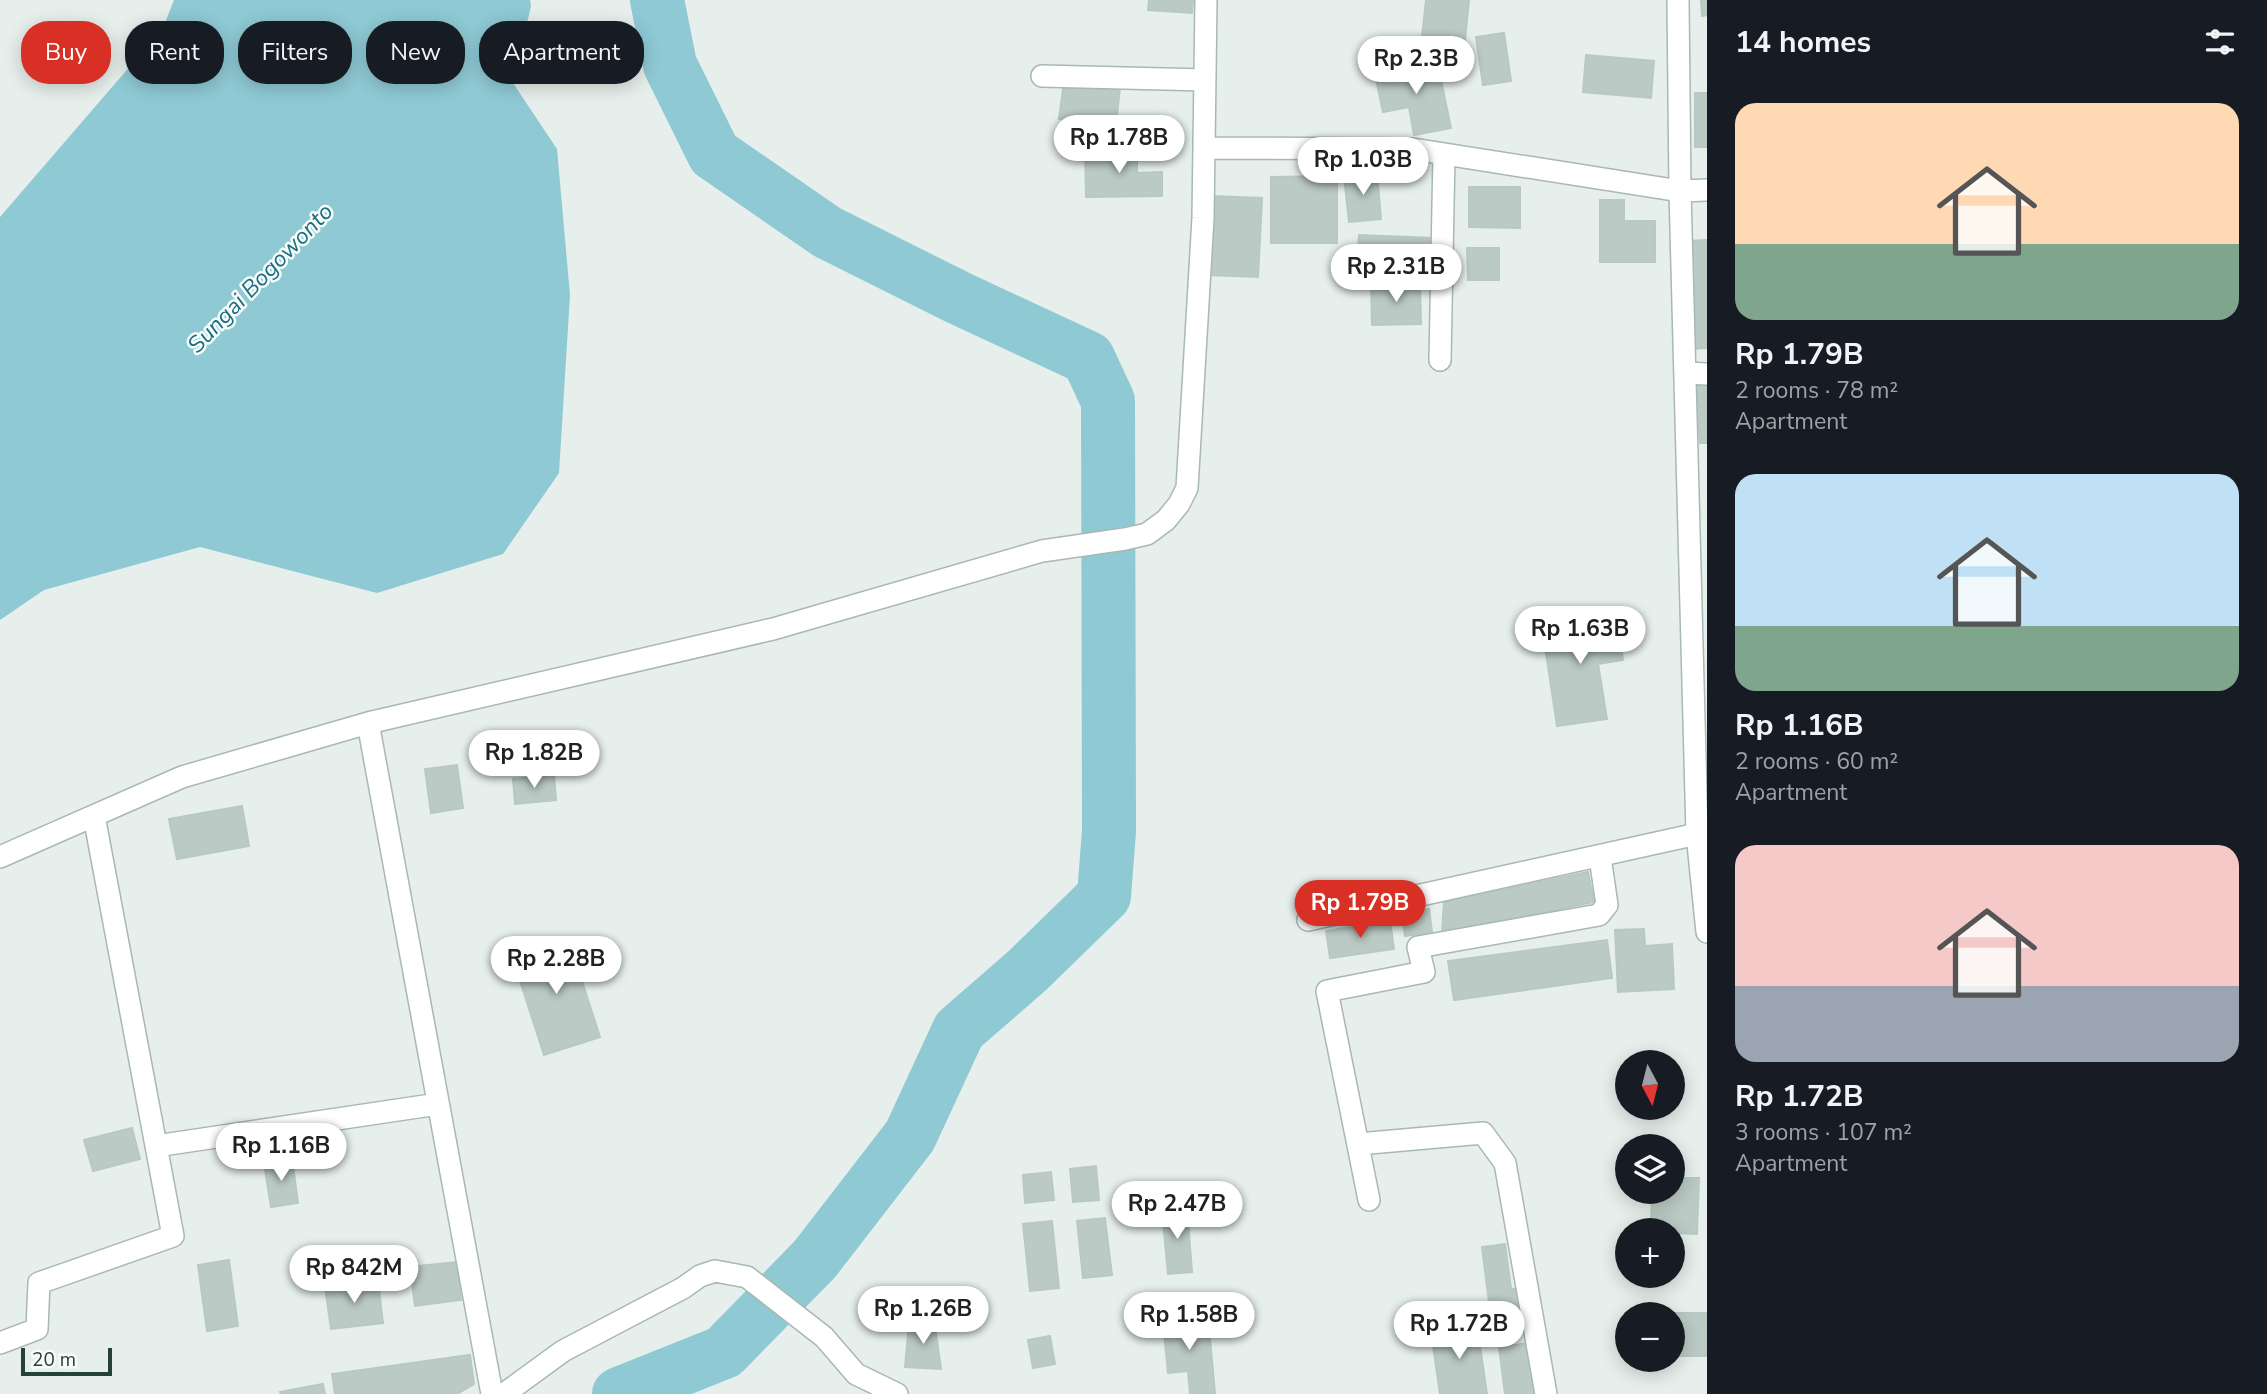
<!DOCTYPE html>
<meta charset="utf-8">
<style>
body{margin:0;font-family:"Nunito Sans",sans-serif;background:#242831;color:#f1f3f6;height:100vh;display:flex;flex-direction:column;font-size:26px;white-space:nowrap}
*{box-sizing:border-box;margin:0}
p{font-size:23px;color:#9ea1a6}
.icon{flex:none;width:38px;height:38px;fill:none;stroke:currentColor;stroke-width:2;stroke-linecap:round;stroke-linejoin:round}
.map{position:relative;flex:1;overflow:hidden}
.sheet{display:flex;flex-direction:column;background:#171b24;width:560px}
.sheet>*{flex:none}
.guide{position:absolute;left:21px;top:21px;width:665px;height:63px;display:flex;gap:14px}
.needle{width:46px;rotate:173deg}
.controls{position:absolute;left:1615px;top:1050px;display:grid;gap:14px}
.controls a{display:grid;place-items:center;width:70px;height:70px;border-radius:50%;background:#171b24;box-shadow:0 4px 18px #0003;font-size:35px}
.scale{position:absolute;left:21px;bottom:18px;width:91px;box-sizing:border-box;padding-left:7px;border:4px solid #24423a;border-top:0;font-size:19px;line-height:24px;white-space:nowrap;color:#24423a;-webkit-text-stroke:5px #f7fbf9;paint-order:stroke}
.price{position:absolute;translate:-50% -60px;padding:0 16px;border-radius:24px;background:#fff;color:#222;font-size:23px;line-height:46px;filter:drop-shadow(0 2px 4px #0008)}
.price::after{content:'';position:absolute;left:50%;top:42px;width:21px;height:16px;margin-left:-10px;background:inherit;clip-path:polygon(0 0,100% 0,50% 100%)}
.price.active{background:#d93025;color:#fff}
ul{padding:0;list-style:none}
li{display:grid;align-content:center;gap:14px;height:371px;padding:0 28px}
li span{display:grid;place-items:center;height:217px;border-radius:21px;color:#555}
li>.icon{margin-inline-start:auto}
span .icon{width:126px;height:126px;fill:#fffc;stroke-width:1}
li b{font-size:30px}
h2{display:flex;justify-content:space-between;align-items:center;height:84px;padding:0 28px;font-size:30px}
.pill{padding:0 24px;border-radius:28px;background:#171b24;box-shadow:0 4px 18px #0003;font-size:24px;line-height:63px}
.pill.active{background:#d93025;color:#fff}
main{display:flex;flex:1;min-height:0}
.map>svg:first-child{display:block}
.water{fill:#8ec9d4}
.lines{fill:none;stroke-linecap:round;stroke-linejoin:round}
.river{stroke:#8ec9d4;stroke-width:54}
.building{fill:#bbcac4;stroke:#b8c9c2;stroke-width:2}
.street-casing{stroke:#a8b8b2;stroke-width:24}
.street{stroke:#fff;stroke-width:21}
.labels{text-anchor:middle;stroke-width:5;stroke-linejoin:round;paint-order:stroke}
.water-label{font-size:23px;font-style:italic;fill:#1c6f80;stroke:#f7fbf9}
</style>
<main>
<div class="map">
<svg width="1707" height="1394" viewBox="0 0 1707 1394">
<rect width="100%" height="100%" fill="#e6efeb"/>
<path class="water" d="M174,0H530L531,6L513,83L557,149L570,295L559,473L503,554L377,593L200,547L44,590L0,620V217L163,28Z"/>
<g class="lines">
<path class="river" d="M619,1394L724,1352L815,1259L910,1136L959,1030L1028,970L1104,896L1109,831L1108,401L1088,358L959,298L827,232L714,154L670,65L657,0"/>
</g>
<path class="building" d="M1149,0H1193L1192,13L1148,10Z
M1426,0H1469L1465,40L1422,36Z
M1701,0H1707V15L1702,16Z
M1504,33L1511,81L1483,85L1476,37Z
M1586,55L1654,61L1651,98L1583,92Z
M1437,61L1451,128L1414,135L1409,107L1383,112L1375,74Z
M1120,88L1116,124L1059,119L1063,89Z
M1695,93H1707V147H1695Z
M1085,148H1137V173L1162,172V196L1086,197Z
M1377,173L1381,219L1349,222L1344,176Z
M1337,176V243H1271V177Z
M1469,187H1520V228L1469,227Z
M1211,196L1262,198L1258,277L1207,275Z
M1600,200H1624V221H1655V262H1600Z
M1359,235L1433,238L1431,278L1357,274Z
M1707,240V348L1691,349L1688,241Z
M1467,248H1499V280H1468Z
M1420,282L1421,324L1372,325L1371,283Z
M1707,382V443H1700L1696,383Z
M1616,615L1623,660L1598,664L1607,719L1557,726L1542,626Z
M457,765L463,808L431,813L425,769Z
M554,775L556,800L515,804L513,779Z
M242,806L249,846L177,859L169,819Z
M1588,872L1594,902L1442,933L1444,902Z
M1429,909L1432,932L1405,936L1402,913Z
M1390,921L1394,949L1330,958L1326,931Z
M1644,929L1645,946L1672,944L1674,989L1618,992L1615,930Z
M568,938L600,1037L544,1055L512,956Z
M1607,940L1612,978L1454,1000L1448,961Z
M132,1128L140,1159L93,1171L84,1140Z
M292,1158L298,1203L271,1207L264,1163Z
M1096,1166L1099,1200L1073,1202L1070,1169Z
M1051,1172L1054,1200L1025,1203L1023,1175Z
M1673,1178H1699L1697,1234L1673,1233V1230H1651L1652,1192H1673Z
M1187,1208L1192,1272L1168,1274L1162,1211Z
M1105,1218L1112,1275L1083,1278L1077,1221Z
M1052,1221L1059,1288L1030,1291L1023,1224Z
M1505,1244L1511,1289L1520,1288L1523,1314L1491,1318L1482,1247Z
M229,1260L238,1326L207,1331L198,1265Z
M456,1262L461,1300L415,1306L410,1267Z
M378,1281L383,1323L331,1329L325,1287Z
M1185,1309L1187,1330L1209,1328L1215,1393L1190,1394L1188,1371L1168,1373L1162,1311Z
M1644,1313H1707V1356H1673V1314H1644Z
M934,1319L941,1369L905,1367L909,1323Z
M1477,1325L1487,1394H1440L1431,1332Z
M1050,1336L1055,1364L1033,1368L1028,1340Z
M1530,1343L1537,1394H1505L1499,1347Z
M470,1355L474,1384L457,1394H335L332,1374Z
M323,1384L325,1394H281L280,1392Z"/>
<g class="lines">
<defs>
<path id="street" d="M1678,0L1680,191L1697,834L1707,932
M1042,76L1205,80
M1204,148L1413,149L1680,191L1707,190
M1440,360L1444,154
M1686,373L1707,374
M368,723L492,1394
M0,857L182,777L368,723L773,629L1042,551L1125,539L1147,534L1166,520L1179,504L1187,488L1203,218L1206,0
M1308,920L1697,834H1707
M1358,1144L1483,1133L1505,1163L1546,1394
M156,1146L438,1104
M1369,1200L1327,991L1424,972L1418,947L1599,915L1607,905L1600,857
M0,1343L37,1329L39,1283L173,1236L94,816
M504,1394L563,1351L683,1288L700,1276L715,1271L747,1277L824,1337L856,1374L897,1394"/>
</defs>
<use href="#street" class="street-casing"/>
<use href="#street" class="street"/>
</g>
<g class="labels">
<g class="water-label">
<text transform="translate(260 278) rotate(-46)" y="8">Sungai Bogowonto</text>
</g>
</g>
</svg>
<div class="controls">
<a><svg class="needle" viewBox="-14 -14 28 28"><path d="M0-13l5 13h-10z" fill="#e53935"/><path d="M0 13l5-13h-10z" fill="#9ea1a6"/></svg></a>
<a><svg class="icon" aria-label="layers" viewBox="0 0 24 24"><path d="M12 4l9 5-9 5-9-5zM3 14l9 5 9-5"/></svg></a>
<a>+</a>
<a>−</a>
</div>
<div class="scale">20 m</div>
<b class="price" style="left:1416px;top:96px">Rp 2.3B</b>
<b class="price" style="left:1119px;top:175px">Rp 1.78B</b>
<b class="price" style="left:1363px;top:197px">Rp 1.03B</b>
<b class="price" style="left:1396px;top:304px">Rp 2.31B</b>
<b class="price" style="left:1580px;top:666px">Rp 1.63B</b>
<b class="price" style="left:534px;top:790px">Rp 1.82B</b>
<b class="price active" style="left:1360px;top:940px">Rp 1.79B</b>
<b class="price" style="left:556px;top:996px">Rp 2.28B</b>
<b class="price" style="left:281px;top:1183px">Rp 1.16B</b>
<b class="price" style="left:1177px;top:1241px">Rp 2.47B</b>
<b class="price" style="left:354px;top:1305px">Rp 842M</b>
<b class="price" style="left:923px;top:1346px">Rp 1.26B</b>
<b class="price" style="left:1189px;top:1352px">Rp 1.58B</b>
<b class="price" style="left:1459px;top:1361px">Rp 1.72B</b>
<div class="guide">
<a class="pill active">Buy</a>
<a class="pill">Rent</a>
<a class="pill">Filters</a>
<a class="pill">New</a>
<a class="pill">Apartment</a>
</div>
</div>
<section class="sheet">
<h2>14 homes<svg class="icon" aria-label="filters" viewBox="0 0 24 24"><path d="M4 7h16M4 17h16"/><circle cx="9" cy="7" r="2"/><circle cx="15" cy="17" r="2"/></svg></h2>
<ul>
<li><span style="background:linear-gradient(#ffd9b3 65%,#7fa58c 0)"><svg class="icon" aria-label="home" viewBox="0 0 24 24"><path d="M3 11l9-7 9 7M6 9v11h12V9"/></svg></span><div><b>Rp 1.79B</b><p>2 rooms · 78 m²</p><p>Apartment</p></div></li>
<li><span style="background:linear-gradient(#bfe0f5 70%,#7fa58c 0)"><svg class="icon" aria-label="home" viewBox="0 0 24 24"><path d="M3 11l9-7 9 7M6 9v11h12V9"/></svg></span><div><b>Rp 1.16B</b><p>2 rooms · 60 m²</p><p>Apartment</p></div></li>
<li><span style="background:linear-gradient(#f6c9c9 65%,#9aa5b1 0)"><svg class="icon" aria-label="home" viewBox="0 0 24 24"><path d="M3 11l9-7 9 7M6 9v11h12V9"/></svg></span><div><b>Rp 1.72B</b><p>3 rooms · 107 m²</p><p>Apartment</p></div></li>
</ul>
</section>
</main>
